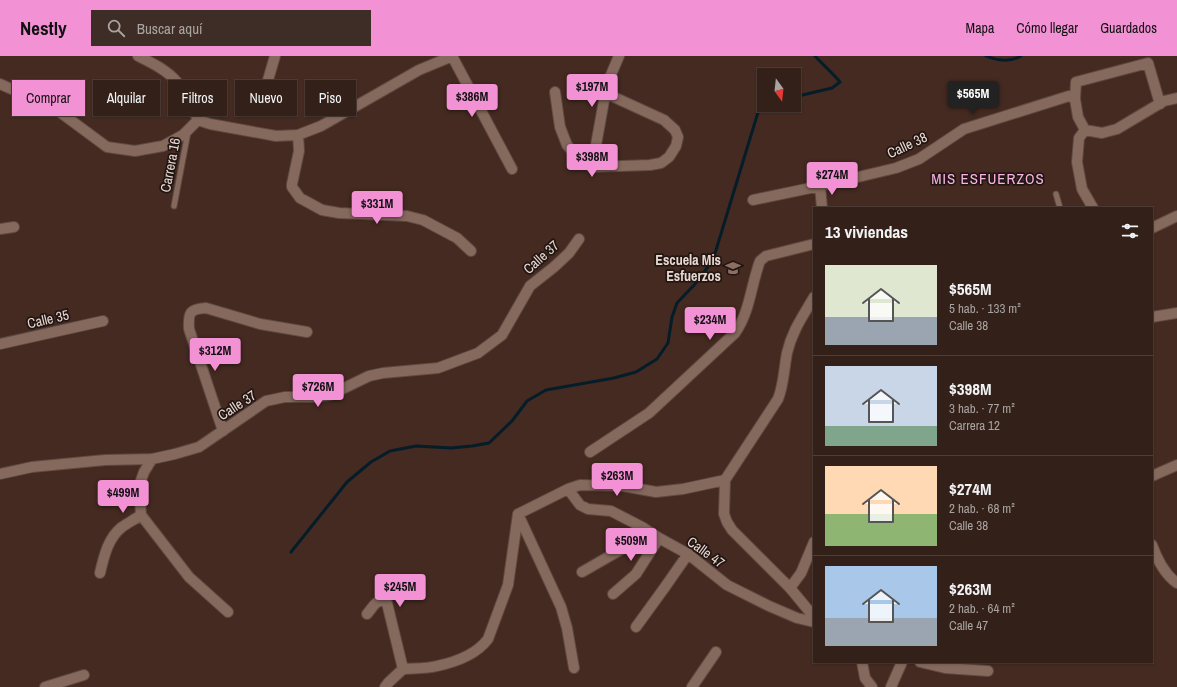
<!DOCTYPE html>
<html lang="es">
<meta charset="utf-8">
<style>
body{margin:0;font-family:"Archivo Narrow",sans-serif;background:#3e2d26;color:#f1f3f6;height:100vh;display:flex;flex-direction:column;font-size:15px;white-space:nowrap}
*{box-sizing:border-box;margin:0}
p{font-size:13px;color:#a9a3a2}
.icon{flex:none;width:22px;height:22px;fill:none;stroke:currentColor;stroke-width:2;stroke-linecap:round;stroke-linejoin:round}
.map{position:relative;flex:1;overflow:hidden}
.drawer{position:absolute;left:813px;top:151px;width:340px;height:456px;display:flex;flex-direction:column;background:#332019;border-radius:0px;box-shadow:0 1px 3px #0004,0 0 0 1px #4e3e38}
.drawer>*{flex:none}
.banner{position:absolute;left:12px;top:24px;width:380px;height:36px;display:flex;gap:8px}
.needle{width:26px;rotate:165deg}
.controls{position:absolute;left:757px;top:12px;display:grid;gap:8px}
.controls a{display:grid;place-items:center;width:44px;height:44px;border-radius:0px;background:#332019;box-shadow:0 1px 3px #0004,0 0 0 1px #4e3e38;font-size:20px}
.price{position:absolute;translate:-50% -34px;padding:0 9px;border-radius:4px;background:#f391d5;color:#111;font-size:13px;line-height:26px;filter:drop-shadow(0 1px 2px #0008)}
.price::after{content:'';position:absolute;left:50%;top:24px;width:12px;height:9px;margin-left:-6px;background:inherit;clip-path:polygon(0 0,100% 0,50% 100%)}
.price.active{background:#222;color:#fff}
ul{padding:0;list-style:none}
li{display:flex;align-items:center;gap:12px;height:100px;padding:0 12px}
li+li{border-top:1px solid #4e3e38}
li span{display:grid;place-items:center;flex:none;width:112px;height:80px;border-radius:0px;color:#555}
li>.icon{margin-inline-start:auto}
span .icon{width:48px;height:48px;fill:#fffc;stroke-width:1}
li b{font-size:17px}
h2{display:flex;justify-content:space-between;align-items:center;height:48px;padding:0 12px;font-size:17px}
.tag{padding:0 14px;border-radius:0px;background:#332019;box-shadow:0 1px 3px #0004,0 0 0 1px #4e3e38;font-size:14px;line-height:36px}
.tag.active{background:#f391d5;color:#111}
header{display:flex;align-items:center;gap:24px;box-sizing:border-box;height:56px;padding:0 20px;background:#f391d5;color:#111}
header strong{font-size:19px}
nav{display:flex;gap:22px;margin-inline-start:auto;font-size:14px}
.search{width:280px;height:36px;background:#3e2d26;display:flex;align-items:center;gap:10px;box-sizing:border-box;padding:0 14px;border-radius:0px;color:#a9a3a2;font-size:15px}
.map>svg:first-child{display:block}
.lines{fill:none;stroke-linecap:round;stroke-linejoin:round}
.stream{stroke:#051d29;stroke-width:3}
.lane-casing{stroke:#5f4941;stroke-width:7}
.street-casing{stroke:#5f4941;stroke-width:12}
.lane{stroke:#86695d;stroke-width:5}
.street{stroke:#86695d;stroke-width:10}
.labels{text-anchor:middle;stroke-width:3.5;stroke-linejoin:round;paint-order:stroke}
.street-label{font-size:14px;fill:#e9d8d2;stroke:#221612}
.poi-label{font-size:14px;font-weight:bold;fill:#e9d8d2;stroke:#221612;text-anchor:end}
.neighbourhood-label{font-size:15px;letter-spacing:1px;fill:#f8b3e2;stroke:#221612}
</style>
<header>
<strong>Nestly</strong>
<div class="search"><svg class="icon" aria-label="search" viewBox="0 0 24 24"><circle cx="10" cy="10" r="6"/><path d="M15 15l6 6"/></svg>Buscar aquí</div>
<nav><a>Mapa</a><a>Cómo llegar</a><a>Guardados</a></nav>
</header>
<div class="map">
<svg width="1177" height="631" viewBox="0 0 1177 631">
<rect width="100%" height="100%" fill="#442a21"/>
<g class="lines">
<path class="stream" d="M986,0C997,5 1011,6 1021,0
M794,41L832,32L840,26C832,16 823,9 815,0
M291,496L347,426L371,406L390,395L416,390L451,392L472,390L489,387L512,365L527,345L546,334L614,322L636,316L657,303L668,287L672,261L677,247L695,228L713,204L759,53L768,49"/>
<defs>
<path id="lane" d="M1056,138L1060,152
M174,150L188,76"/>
<path id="street" d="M138,0C152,7 167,14 177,26C186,36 192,51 198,64L210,68L276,80L298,79L321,70L419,14L453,0
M452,0L512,113
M0,28L53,51L107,91L135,95L163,90L183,79L198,64
M555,36L560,71L567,89L579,103L592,111L650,109L661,107L669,101L676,90L678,81L675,74L664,64L605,37L579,26
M263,41L275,0
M1075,43L1076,26L1148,7L1160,48
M1085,74L1079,82L1077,106L1082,133L1093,152
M298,79L299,95L292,128V131L300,142L322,154L339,157L407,160L423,164L457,182L471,195
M592,111L607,28L619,0
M820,130L822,152
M753,144L820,130L896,112L919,103L964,73L1069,40L1075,43L1078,61L1085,74L1102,77L1117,73L1164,45L1177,42
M1152,172L1177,160
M0,173L14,171
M1152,261L1177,257
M0,288L103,265
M223,375L189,273C188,256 190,253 206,252L260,268L307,276
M590,396L649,357L735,277C750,256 751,229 760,205L766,200L814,188
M0,418L32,411L105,404L152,403L175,398L199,391L266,345L285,341H315L330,339L369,320L383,317L438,312L478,297L502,279L530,230L554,211L569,197L579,183
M1152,420L1177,409
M725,424L724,458L727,466L732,474L790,532L814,561
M568,433L580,449L588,453L611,455L642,471L659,482L688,498L727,529L769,550L797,562L814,566
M518,458L561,551L567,572L574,612
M141,459L189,521L228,556
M1152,489C1157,503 1164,518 1177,527
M582,516L622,493L642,471
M100,517C104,500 108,482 122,471C128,467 135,463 141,459L139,430L144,416L152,403
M790,532L801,517L814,486
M613,538L636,518L659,482
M367,558C374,550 377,541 387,547L403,613
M636,571L665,531L688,498
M862,606L865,622L872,631
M920,606L945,612L988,615
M45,631L84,619
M385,631L388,627L403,613C414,612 426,613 437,610C456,606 476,599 488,583L508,529L518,458L568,433L580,429L623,430L656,436L683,433L725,424L778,343C784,328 784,312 787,297C792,275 803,260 814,241
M692,631L716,596
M891,631L902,606"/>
</defs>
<use href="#lane" class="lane-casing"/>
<use href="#street" class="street-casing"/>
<use href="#lane" class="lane"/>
<use href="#street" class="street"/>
</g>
<defs>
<symbol id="school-bare" viewBox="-9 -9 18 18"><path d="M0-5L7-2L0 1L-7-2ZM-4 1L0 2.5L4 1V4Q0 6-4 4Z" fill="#8d6e63" stroke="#221612" stroke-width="2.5" paint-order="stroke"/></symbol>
</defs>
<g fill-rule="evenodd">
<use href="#school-bare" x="722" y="201" width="22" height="22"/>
</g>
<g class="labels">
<g class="street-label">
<text transform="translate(907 89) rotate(-25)" y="5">Calle 38</text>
<text transform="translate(170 109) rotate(-79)" y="5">Carrera 16</text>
<text transform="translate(541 201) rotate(-42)" y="5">Calle 37</text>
<text transform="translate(48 263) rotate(-13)" y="5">Calle 35</text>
<text transform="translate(237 349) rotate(-33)" y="5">Calle 37</text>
<text transform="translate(706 496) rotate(36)" y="5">Calle 47</text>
</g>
<g class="poi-label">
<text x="721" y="209">Escuela Mis<tspan x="721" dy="16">Esfuerzos</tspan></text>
</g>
<g class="neighbourhood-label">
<text x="988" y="128">MIS ESFUERZOS</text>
</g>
</g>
</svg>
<div class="controls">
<a><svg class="needle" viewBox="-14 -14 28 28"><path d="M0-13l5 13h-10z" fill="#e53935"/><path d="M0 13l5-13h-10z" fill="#a9a3a2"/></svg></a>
</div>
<b class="price" style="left:592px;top:52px">$197M</b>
<b class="price active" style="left:973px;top:59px">$565M</b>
<b class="price" style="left:472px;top:62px">$386M</b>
<b class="price" style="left:592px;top:122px">$398M</b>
<b class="price" style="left:832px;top:140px">$274M</b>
<b class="price" style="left:377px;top:169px">$331M</b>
<b class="price" style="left:710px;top:285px">$234M</b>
<b class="price" style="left:215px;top:316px">$312M</b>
<b class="price" style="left:318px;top:352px">$726M</b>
<b class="price" style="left:617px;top:441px">$263M</b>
<b class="price" style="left:123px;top:458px">$499M</b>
<b class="price" style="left:631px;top:506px">$509M</b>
<b class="price" style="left:400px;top:552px">$245M</b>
<div class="banner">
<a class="tag active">Comprar</a>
<a class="tag">Alquilar</a>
<a class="tag">Filtros</a>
<a class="tag">Nuevo</a>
<a class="tag">Piso</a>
</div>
<section class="drawer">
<h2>13 viviendas<svg class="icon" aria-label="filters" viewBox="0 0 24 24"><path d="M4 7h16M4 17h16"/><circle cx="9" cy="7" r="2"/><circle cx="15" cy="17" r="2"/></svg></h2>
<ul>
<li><span style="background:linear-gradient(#dfe7d0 65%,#9aa5b1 0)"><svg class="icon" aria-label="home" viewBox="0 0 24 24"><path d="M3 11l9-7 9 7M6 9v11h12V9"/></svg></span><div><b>$565M</b><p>5 hab. · 133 m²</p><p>Calle 38</p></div></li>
<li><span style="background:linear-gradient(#c9d6e8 75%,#7fa58c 0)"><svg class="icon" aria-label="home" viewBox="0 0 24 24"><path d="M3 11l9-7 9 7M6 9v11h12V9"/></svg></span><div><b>$398M</b><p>3 hab. · 77 m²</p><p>Carrera 12</p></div></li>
<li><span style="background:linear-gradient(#ffd9b3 60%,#8fb573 0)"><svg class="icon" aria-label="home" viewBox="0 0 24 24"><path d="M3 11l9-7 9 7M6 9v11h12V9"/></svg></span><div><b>$274M</b><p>2 hab. · 68 m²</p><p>Calle 38</p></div></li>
<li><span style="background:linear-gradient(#a9c7e8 65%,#9aa5b1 0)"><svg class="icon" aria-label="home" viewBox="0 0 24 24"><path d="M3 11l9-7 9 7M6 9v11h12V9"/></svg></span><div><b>$263M</b><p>2 hab. · 64 m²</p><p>Calle 47</p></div></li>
</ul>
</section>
</div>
